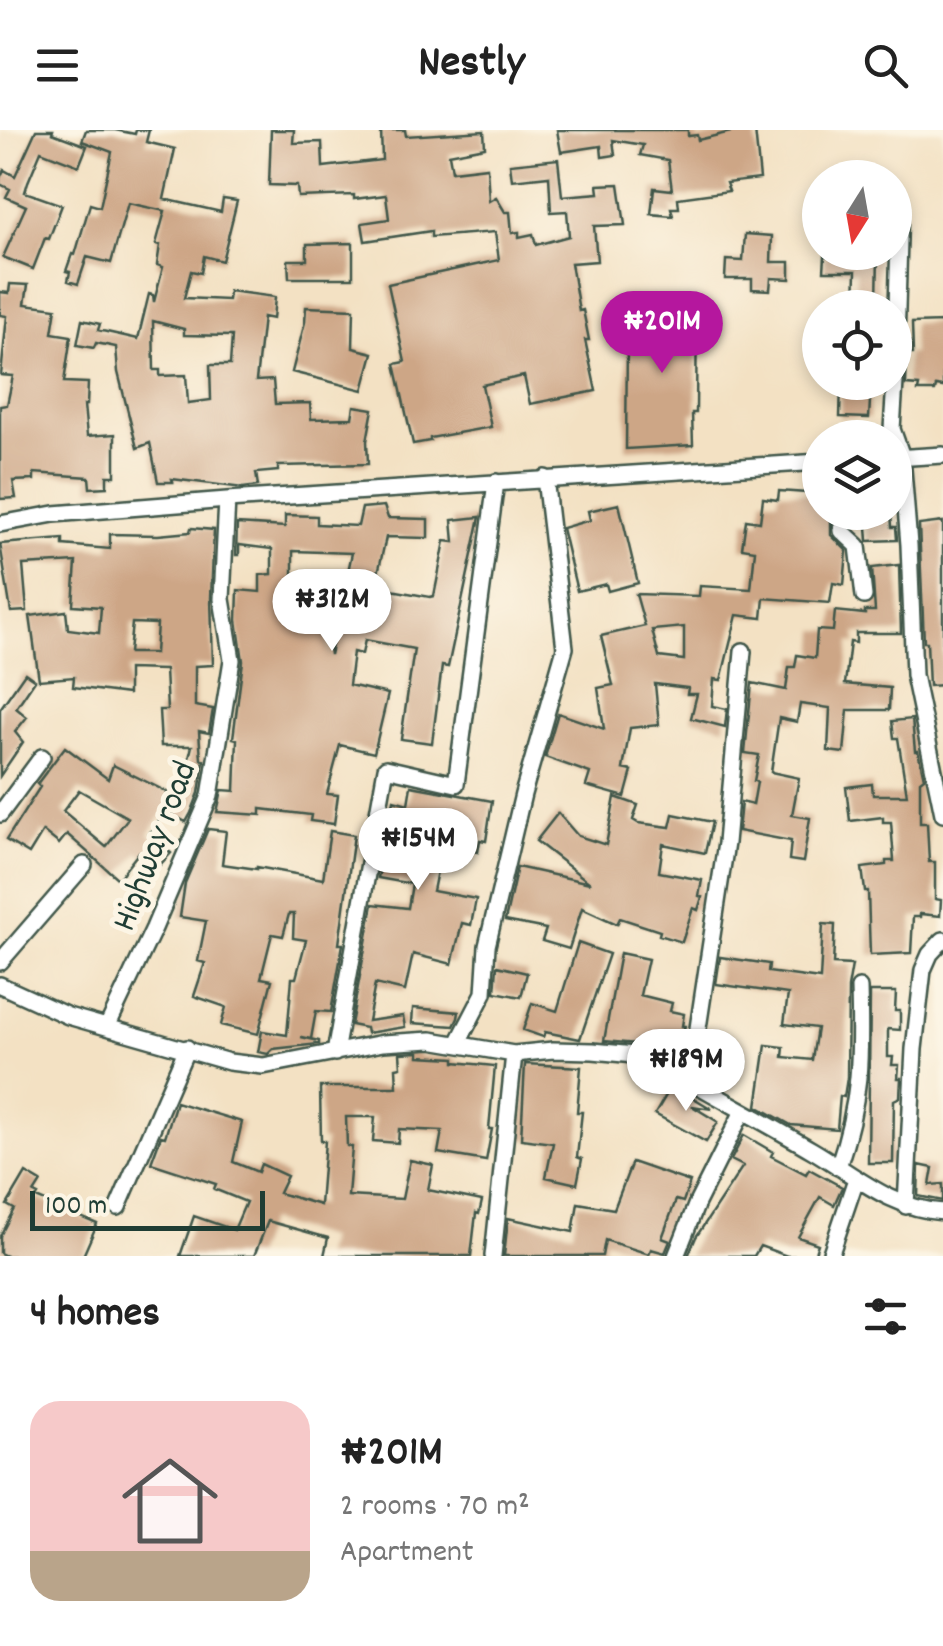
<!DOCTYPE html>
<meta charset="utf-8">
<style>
body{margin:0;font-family:Dekko,sans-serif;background:#f6f6f6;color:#222;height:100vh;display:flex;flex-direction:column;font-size:38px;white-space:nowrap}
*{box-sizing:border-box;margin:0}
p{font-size:32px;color:#767676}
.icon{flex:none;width:55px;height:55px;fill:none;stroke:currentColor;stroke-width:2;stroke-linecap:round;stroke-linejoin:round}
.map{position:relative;height:1126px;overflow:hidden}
.details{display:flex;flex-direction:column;background:#fff;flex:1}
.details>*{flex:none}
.needle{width:65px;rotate:191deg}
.buttons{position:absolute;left:802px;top:30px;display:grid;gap:20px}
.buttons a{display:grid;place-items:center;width:110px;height:110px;border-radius:50%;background:#fff;box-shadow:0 5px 15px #0003;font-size:50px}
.scale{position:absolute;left:30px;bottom:25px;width:235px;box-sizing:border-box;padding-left:10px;border:5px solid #1f3d34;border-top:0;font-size:28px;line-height:35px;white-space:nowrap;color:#1f3d34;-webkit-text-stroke:8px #fcf5e5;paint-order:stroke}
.price{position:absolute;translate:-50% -85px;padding:0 22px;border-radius:35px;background:#fff;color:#222;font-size:32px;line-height:65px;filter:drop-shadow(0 2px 5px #0008)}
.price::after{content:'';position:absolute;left:50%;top:60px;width:30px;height:22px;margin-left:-15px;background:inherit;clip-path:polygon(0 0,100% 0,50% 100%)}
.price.on{background:#b5179e;color:#fff}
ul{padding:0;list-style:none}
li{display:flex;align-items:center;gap:30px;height:250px;padding:0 30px}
li span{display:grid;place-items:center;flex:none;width:280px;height:200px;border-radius:30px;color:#555}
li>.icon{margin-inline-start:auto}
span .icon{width:120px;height:120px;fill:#fffc;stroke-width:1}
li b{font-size:42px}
h2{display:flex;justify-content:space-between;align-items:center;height:120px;padding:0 30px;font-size:42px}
header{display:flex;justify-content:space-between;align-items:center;height:130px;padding:0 30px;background:#fff;font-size:45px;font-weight:700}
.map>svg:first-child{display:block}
.building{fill:#cda686;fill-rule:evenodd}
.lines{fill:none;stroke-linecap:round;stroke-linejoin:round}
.minor-casing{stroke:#3f5649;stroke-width:20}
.minor{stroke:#fff;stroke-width:15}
.labels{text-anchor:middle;stroke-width:10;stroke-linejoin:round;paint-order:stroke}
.street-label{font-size:35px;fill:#1f3d34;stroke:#fcf5e5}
</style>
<header><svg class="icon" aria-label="menu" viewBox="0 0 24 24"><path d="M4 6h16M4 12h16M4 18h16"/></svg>Nestly<svg class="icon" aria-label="search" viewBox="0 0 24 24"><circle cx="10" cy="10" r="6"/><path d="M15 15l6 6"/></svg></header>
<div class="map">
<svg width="943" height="1126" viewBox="0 0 943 1126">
<rect width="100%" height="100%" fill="#fcf5e5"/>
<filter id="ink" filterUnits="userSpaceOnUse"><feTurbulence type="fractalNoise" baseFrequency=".01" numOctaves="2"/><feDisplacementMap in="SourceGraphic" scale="20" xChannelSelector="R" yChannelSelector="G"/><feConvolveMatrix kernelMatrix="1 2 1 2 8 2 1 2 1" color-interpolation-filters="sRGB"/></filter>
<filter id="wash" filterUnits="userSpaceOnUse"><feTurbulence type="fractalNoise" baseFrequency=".0048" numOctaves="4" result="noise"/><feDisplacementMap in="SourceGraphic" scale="40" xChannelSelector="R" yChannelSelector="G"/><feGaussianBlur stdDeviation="2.25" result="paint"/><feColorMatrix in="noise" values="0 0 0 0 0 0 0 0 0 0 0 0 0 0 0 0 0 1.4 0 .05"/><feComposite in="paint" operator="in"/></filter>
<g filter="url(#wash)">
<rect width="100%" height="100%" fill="#f3e1c3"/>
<g id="blocks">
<path class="building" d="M36,0H53L52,3L87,16L79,36L41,21L28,52L25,62L62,75L49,109L45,108L33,139L3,127L26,76L6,67L10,59L0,54V48L4,40L15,46Z
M86,0H115L135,4L136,0H149L146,12L175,19L164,69L221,82L223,69L237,71L222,131L204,126L201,143L191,141L184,168L228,170L229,161L275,167L273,189L263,187L256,251L273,250L275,274L310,273L311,289L352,288L354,276L373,279L367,311L368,334L278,336V341L256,343L258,356L243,358L172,349L173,352H158L150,313L137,318L118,242L116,217L96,213L94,218L77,215L82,190L100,194L98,200L138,209L149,164L153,165L154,172L163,137L157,135L160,115L156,114L165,81L128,73L111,133L87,127L78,154L68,151L70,142L66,141L72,124L75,125L90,74L100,77L112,22L82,11ZM153,191L184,199V205L232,206L230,235H210L211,270L188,273L186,245L160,246V240H154Z
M271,0H294L293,13L322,12L323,37L382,30L381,0H405L406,6L484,1L485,17L449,24L452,41L487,37L489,71L496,67L505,82H510L512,103L519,102V107L533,104L536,115L569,106L567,81L551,82L549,46L512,50L510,34L558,29L562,66L599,63L598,55L619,54L625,95L594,96L597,131L571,133L579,181L583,180L589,210H585L596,261L530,274L524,246L482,255L491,297L430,308V311L413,314L395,234L405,232L388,154L499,130L495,102L431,107V101L365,111L362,93L389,89L386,65L354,69V65L298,67L297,56L269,55Z
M557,0H688V6L697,5L698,10L739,0H755L760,49L726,53L729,61L678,68L679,78H671L673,86L651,84L654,58L672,60L668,30L640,25L643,15L613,10L615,25L602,27L601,16L561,22Z
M745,104L772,106L771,132H790V149L771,148L770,160L752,159V149H725L726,130L743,131Z
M353,113V148H289L288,130H307V114Z
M856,122H878L877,173H855L856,141H824L825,126H856Z
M10,154L28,155L25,174L56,178L52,203L71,206L64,252L88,253L87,275H84L87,306L115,304V346H107V357L90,358L89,347L34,343V350L13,351L16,368L0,369V276L7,275L13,246L1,245L7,186L0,185V162L9,163Z
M635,173L697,174L696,283H692L693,315L626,319L627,212H634Z
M306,177L354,179L353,218L373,223L363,260L292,242L305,192Z
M943,192V257L936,256L935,261H918L919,256L906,255L907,224H913L912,193Z
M841,252H871L869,288L840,287Z
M779,361L820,364V382H831V405L847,421L844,455L833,453L830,473L764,468L762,488L737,485L721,550L714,549L712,576L727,579L725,597L691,588L697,564H687L688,558L655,554L659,595L630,598L623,639L632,641L625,667L586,656L590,643L545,627L558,583L604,599L598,558L613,555L601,506L645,496L636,464L699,466L700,456L751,459L755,420L742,418L746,390L760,392L763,368L778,370ZM684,497V530L659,527L652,500Z
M619,374L638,453L608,461L606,454L577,461L562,398L590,390L588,381Z
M384,376L388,388L428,389V408L386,407L375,457L430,467L434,466L445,411L454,412L452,390L480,387L448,537L442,536L432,613L401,609L414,519L365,510L362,524L353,522L349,555L388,564L374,623L340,615L327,664L338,665L334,694L310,691L311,685L261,679V685L217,682L222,660L235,661L237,609L233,608L243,531L237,490L238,460L260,462V445L272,444V419L239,415V425H236L237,394L285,397V385L317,386V394L358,396L362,378ZM293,421L352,423L330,525L322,466L293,470Z
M866,382H891L892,397H896L897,410L868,411Z
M943,392V555L929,556L927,512H924L919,395Z
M191,398L214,400L211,468L213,535L195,536V576L213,579L209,603L199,601L201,629L204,630L199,663L191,683L186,692L165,681L149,704L171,723L157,738L139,722L118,749L67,704L59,714L43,701L29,724L6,710L40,657L37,654L65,617L108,649L113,635L179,668L192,616H161L159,580H167L165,540L128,539V564L73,557L74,547L39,550L30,486L66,481L68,499L99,503L101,477L73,475L76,432L23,435L27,481L11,482L0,414L63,409V415L110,419V404L158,405L190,402ZM132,493L157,494L155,523H129ZM79,660L128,688L106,717L63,681Z
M899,435L901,503H856V513L850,512L845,554L890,558L889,580H848L844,623L828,621L830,578L800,574L797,592L779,588L771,642L799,648L792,685L810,688L803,732L789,730L791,711L738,701L741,672L753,675L757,652L754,651L759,625L745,623L752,553L786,560L789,537H795L797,525L815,528L817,500L833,501L835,481L865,484V481H875L872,438Z
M25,543L35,550L16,578L27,587L15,602L23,612L0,646V579Z
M912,589L915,621H918L924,648L920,651V693H927L929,732H935V769L941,770L940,786L920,784V787H913L911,823L870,825L868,761H865L862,738L886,735V731H894L891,692H883V687L850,691L846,657L872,654L873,665H907L898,608H894L892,591Z
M411,656L492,671L486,711L480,710L478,722L442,716L433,761L476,769L471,795L462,793L452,834L413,824L405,861L375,854L368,891L403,886L405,897L367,903L366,898L351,895L373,774L408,778L412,754L378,748L394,670L408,674Z
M615,667L638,675L633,690L638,693L670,697L673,684L712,692L705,723L663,714L659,742L702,750L699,766L702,767L698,780L693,778L682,812L659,805L660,801L620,788L617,794L582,778L569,819L542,811L546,799L505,791L517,737L590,753L536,711L558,683L578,706L606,715Z
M208,699L226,701L222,734L257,739V737L323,749L330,701L354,705L339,814H343L331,882L316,881L311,909L301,907L319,911V914L273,919L268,924L258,922L262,901L287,905L292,848H296L306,810L293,808L294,784H289L283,806L272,804L261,848L272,850L258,904L221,895L226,877L194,866L205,833L198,831L206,791L180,787L185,753Z
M823,794L835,795L833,834L852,835L848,858L847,948L844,967L840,966L837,999L791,995L757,976L766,915L784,917L783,927L812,930L817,898L784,894L788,864L716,854L720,827L769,834L768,842L820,849Z
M578,813L609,824L580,909L545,902L543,907L523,900L532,873L557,881Z
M620,823L648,829L640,865L672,873L670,881L684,884L682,896H685L673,928L637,914L604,911Z
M497,836L527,843L521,867L495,862Z
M870,862H896L895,881H900V900L888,899V927H893L892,935H899L898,948H901L900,967L894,970L893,1033H868Z
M413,878L459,882L458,888L454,896L412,893Z
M708,906L734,910L729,936L704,931Z
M419,922V926L455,928V932L495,936L489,999H492L486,1031L438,1023L442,1001L399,999L398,1013L373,1011L375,987H346L347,1016L352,1017L348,1066L402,1069L410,1030L433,1035L428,1060L482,1071L479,1084L476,1083L471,1126H324L328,1108L268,1091L254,1126H180L194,1086L234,1100L246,1072L214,1059L216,1054L151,1033L161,1006L165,1007L176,972L242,992L233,1032L258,1042L261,1034L287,1046L279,1063L320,1075L325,1011H321L320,957H397L396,938L401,937L400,923Z
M525,934L581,937L577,982H582L577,1027L582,1029L577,1054L546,1047L553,1013L521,1009Z
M672,955L712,979L692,976L718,992L706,1012L655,984Z
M744,1005L773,1022L771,1026L806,1044L809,1039L842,1057L834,1075L820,1067L798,1107L818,1114L814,1126H787L760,1116L754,1126H688L696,1107L743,1036L731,1030Z
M632,1032L690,1052L683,1072L676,1070L662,1108L670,1111L665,1123L651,1119L649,1124L605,1110L602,1126H504L508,1088L573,1102L578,1073L614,1079Z
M919,1035L933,1038L930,1055L943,1054V1071L918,1066Z
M26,1043L41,1052L34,1063L38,1065L36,1068L97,1094L83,1126H6L0,1123V1106L14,1079L7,1075Z"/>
</g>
</g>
<g filter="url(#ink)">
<use href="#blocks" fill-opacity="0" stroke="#3f5649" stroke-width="2.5"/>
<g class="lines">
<defs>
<path id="minor" d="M895,249L900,73
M895,252L892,299L902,327L909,415L914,545L943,684
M895,328L943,325
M842,382V401L858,416L864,466
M0,394L54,384L227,370L820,332
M0,684L42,627
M0,832L84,735
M0,855L68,886L229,932L263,936L383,913L431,910L514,924L553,920L593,921L634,925L657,932C708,962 761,990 812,1020C855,1045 891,1079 943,1082
M107,897L154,798L210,666L232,530L222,469L227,370
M458,913L484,863L487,816L523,664L565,518L545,348
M335,923L386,638L456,654L496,352
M690,951L726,713L743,521
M838,1037C861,969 861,929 859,858
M906,1076L914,919L923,840L930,824L943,810
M118,1077L187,918
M493,1126L514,924
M676,1126L697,1073L743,981
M830,1126L856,1049"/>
</defs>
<use href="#minor" class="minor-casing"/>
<use href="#minor" class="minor"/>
</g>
</g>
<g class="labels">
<g class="street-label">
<text transform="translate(152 715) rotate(-69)" y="12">Highway road</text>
</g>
</g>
</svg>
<div class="buttons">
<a><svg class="needle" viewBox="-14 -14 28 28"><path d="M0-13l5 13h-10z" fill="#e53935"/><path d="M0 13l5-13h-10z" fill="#767676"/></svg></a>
<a><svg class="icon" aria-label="locate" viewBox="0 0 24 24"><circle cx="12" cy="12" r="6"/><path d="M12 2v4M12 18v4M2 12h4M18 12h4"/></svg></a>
<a><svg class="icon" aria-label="layers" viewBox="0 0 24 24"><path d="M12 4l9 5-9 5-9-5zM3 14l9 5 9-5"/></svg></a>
</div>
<div class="scale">100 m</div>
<b class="price on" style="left:662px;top:246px">₦201M</b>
<b class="price" style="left:332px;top:524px">₦312M</b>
<b class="price" style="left:418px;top:763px">₦154M</b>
<b class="price" style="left:686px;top:984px">₦189M</b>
</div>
<section class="details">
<h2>4 homes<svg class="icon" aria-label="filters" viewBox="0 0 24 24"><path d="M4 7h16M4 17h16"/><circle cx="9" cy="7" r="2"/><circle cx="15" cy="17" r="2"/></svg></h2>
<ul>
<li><span style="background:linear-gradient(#f6c9c9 75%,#b9a48a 0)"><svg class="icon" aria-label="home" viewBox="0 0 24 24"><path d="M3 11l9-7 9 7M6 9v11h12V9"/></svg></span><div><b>₦201M</b><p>2 rooms · 70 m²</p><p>Apartment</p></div></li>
</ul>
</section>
